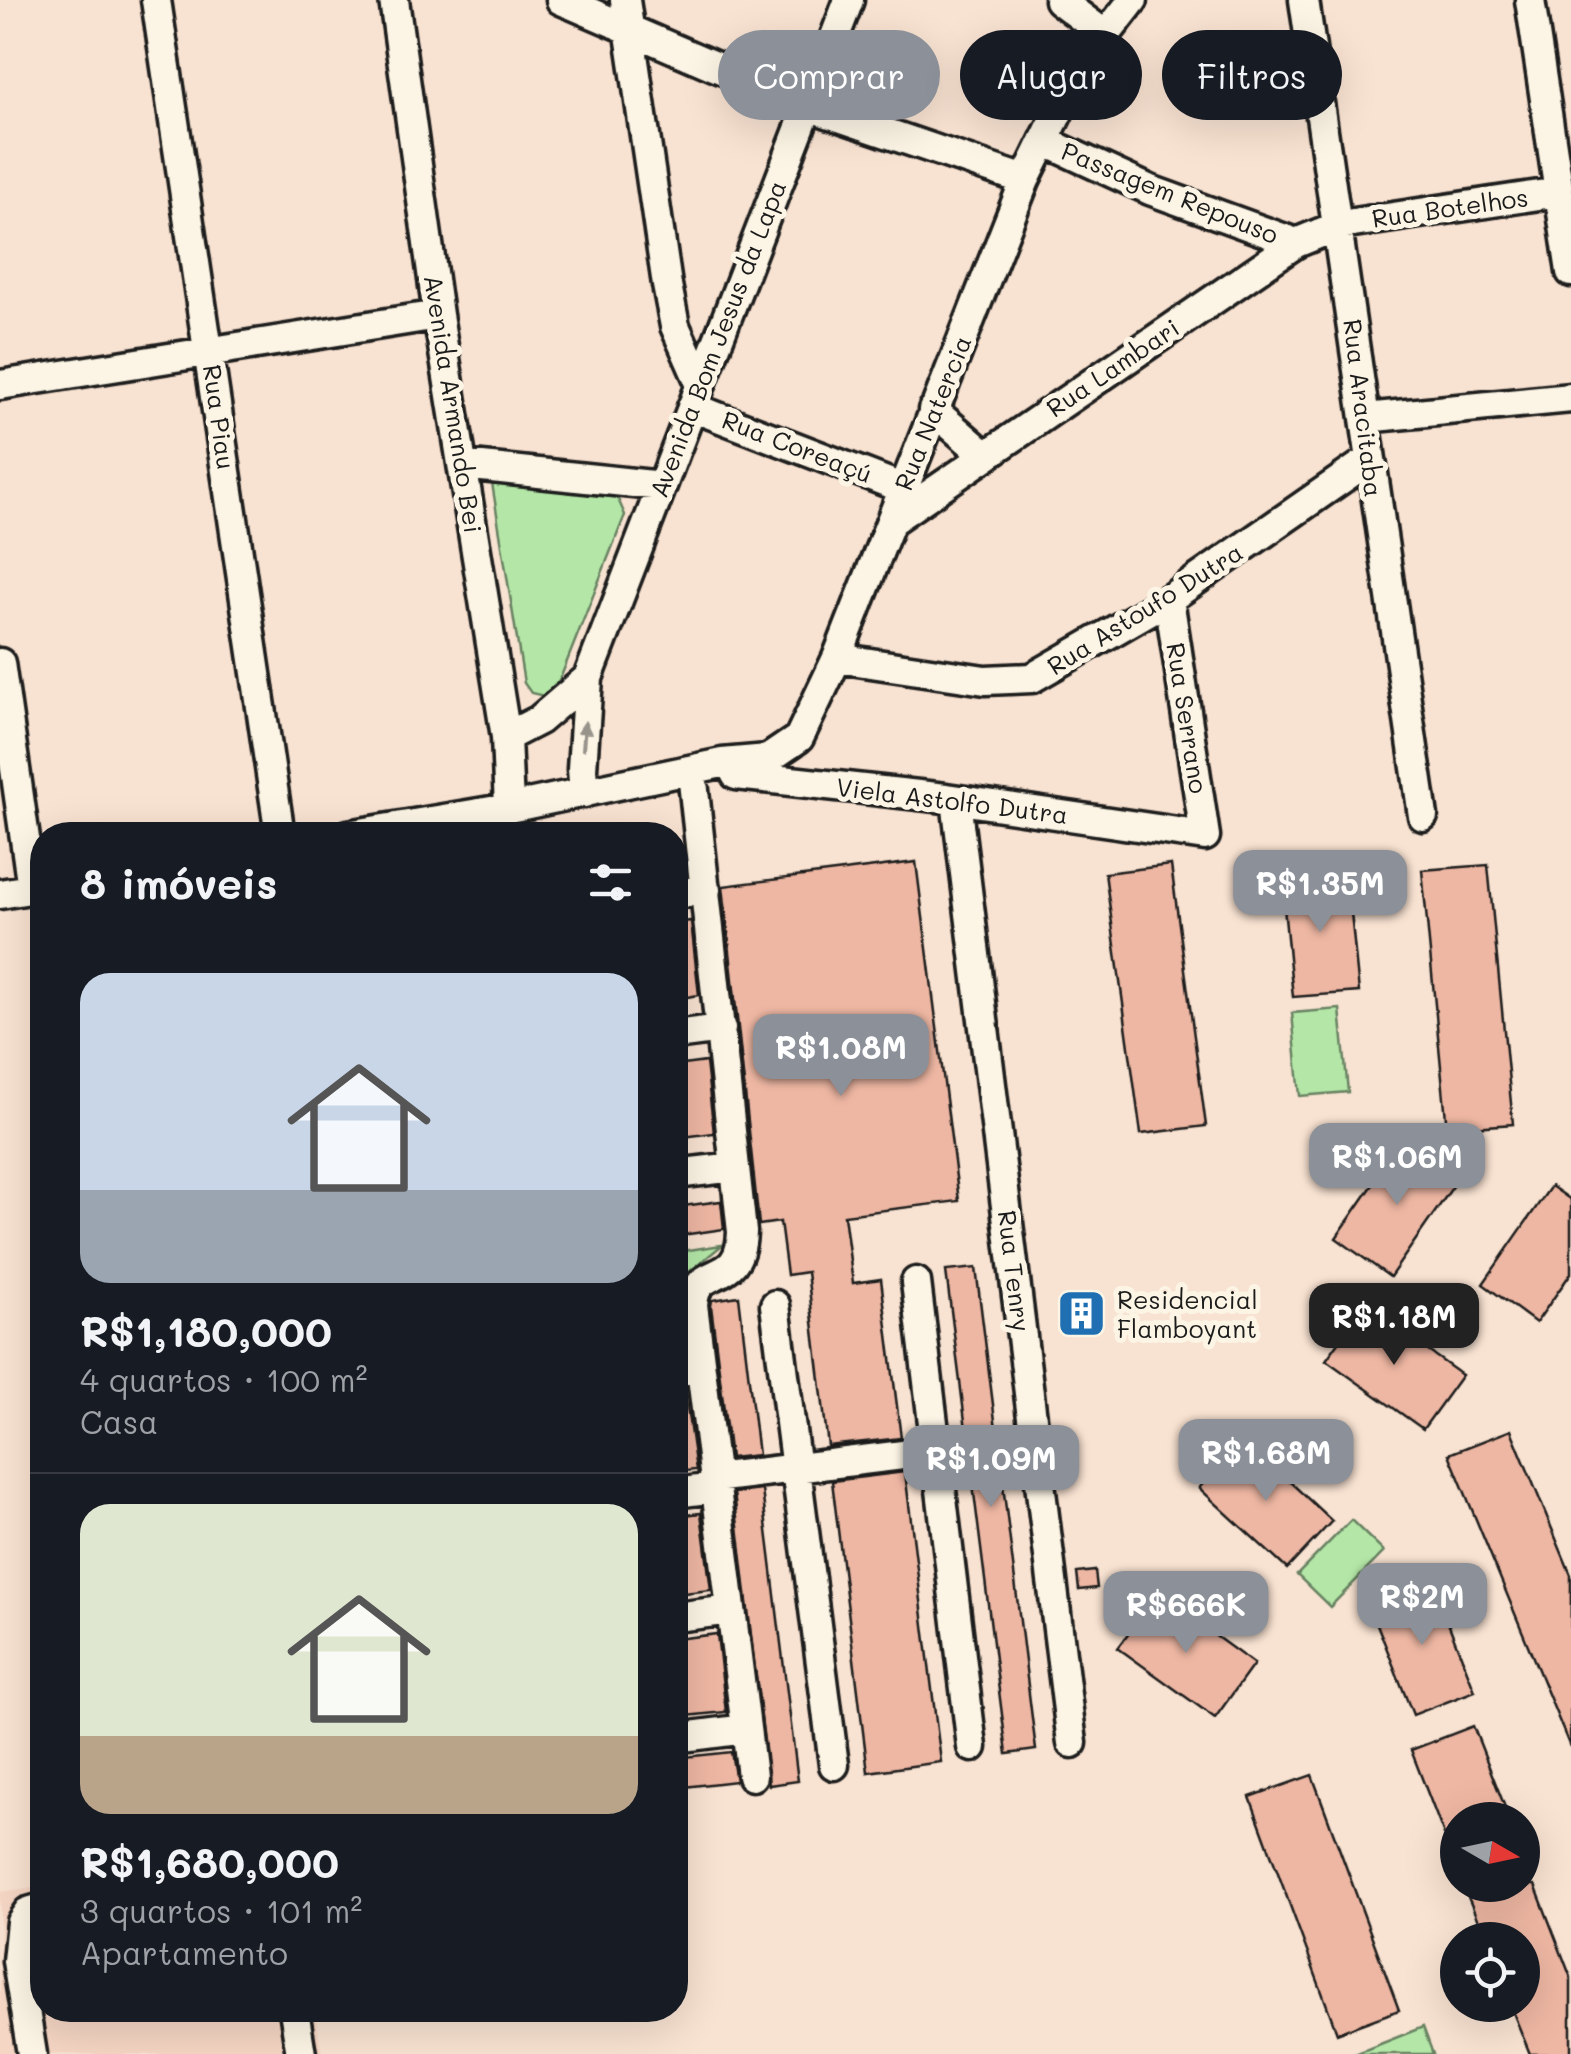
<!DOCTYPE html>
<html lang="pt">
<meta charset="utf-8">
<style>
body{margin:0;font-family:Mali,sans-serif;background:#242831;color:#f1f3f6;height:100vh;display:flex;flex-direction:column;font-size:38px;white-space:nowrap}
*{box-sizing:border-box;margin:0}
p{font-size:32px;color:#9ea1a6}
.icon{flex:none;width:55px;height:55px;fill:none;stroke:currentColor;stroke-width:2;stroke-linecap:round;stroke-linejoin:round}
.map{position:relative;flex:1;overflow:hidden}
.side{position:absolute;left:30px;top:822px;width:658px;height:1200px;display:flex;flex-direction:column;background:#171b24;border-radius:40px;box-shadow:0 10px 40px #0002}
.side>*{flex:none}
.hud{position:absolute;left:718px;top:30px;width:702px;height:90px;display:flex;gap:20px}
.needle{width:65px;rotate:99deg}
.controls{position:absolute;left:1440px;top:1802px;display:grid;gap:20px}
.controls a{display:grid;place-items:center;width:100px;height:100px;border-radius:50%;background:#171b24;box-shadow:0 10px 40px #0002;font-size:50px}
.price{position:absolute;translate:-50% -85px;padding:0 22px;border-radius:20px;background:#8c9099;color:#fff;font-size:32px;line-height:65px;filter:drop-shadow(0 2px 5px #0008)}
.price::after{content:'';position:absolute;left:50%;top:60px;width:30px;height:22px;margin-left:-15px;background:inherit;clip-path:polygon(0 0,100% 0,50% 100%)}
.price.selected{background:#222;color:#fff}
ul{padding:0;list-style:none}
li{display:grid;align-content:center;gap:20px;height:530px;padding:0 50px}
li+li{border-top:2px solid #363941}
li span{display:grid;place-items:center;height:310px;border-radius:30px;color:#555}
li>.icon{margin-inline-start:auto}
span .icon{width:180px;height:180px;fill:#fffc;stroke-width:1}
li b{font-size:42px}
h2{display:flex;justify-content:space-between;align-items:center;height:120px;padding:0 50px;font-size:42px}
.tag{padding:0 35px;border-radius:45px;background:#171b24;box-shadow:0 10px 40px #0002;font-size:35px;line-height:90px}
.tag.selected{background:#8c9099;color:#fff}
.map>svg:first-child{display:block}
.built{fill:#f5d5c3}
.green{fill:#b4e7a7;stroke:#688262;stroke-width:2.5}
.building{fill:#eeb7a3;stroke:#1c1c1c;stroke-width:2.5}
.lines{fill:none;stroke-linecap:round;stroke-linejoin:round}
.minor-casing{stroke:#1c1c1c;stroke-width:35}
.minor{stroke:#fcf5e5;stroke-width:28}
.oneway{fill:#97938b}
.labels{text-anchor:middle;stroke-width:10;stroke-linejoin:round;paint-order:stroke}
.street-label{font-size:25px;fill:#1c1c1c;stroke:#fcf5e5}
.poi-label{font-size:25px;fill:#1c1c1c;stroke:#fcf5e5;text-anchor:start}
</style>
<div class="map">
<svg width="1571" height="2054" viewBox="0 0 1571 2054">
<rect width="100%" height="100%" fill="#f8e2d1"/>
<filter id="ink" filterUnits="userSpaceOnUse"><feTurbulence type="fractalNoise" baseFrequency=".01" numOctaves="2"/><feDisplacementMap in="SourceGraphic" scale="20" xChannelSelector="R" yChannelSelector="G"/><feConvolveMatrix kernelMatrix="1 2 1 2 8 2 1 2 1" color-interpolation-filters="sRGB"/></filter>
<g filter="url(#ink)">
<path class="built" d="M42,1886V2010H315L322,2054H0V1892Z"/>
<path class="green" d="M492,483L602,487L618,499L625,515L562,674L553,691L544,696L531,693L524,683Z
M1340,1009L1348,1092L1300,1096L1292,1013Z
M722,1245L693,1269L685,1294L675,1296V1252Z
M996,1433L999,1454L951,1460L949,1439Z
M1351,1520L1384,1552L1330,1607L1297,1575Z
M1423,2027L1433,2054H1355Z"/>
<path class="building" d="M916,862L959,1201L844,1215L853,1283L881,1279L901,1438L828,1446L807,1272L787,1275L780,1222L759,1225L723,886Z
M1171,865L1206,1126L1141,1134L1105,873Z
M1488,865L1513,1124L1447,1129L1422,870Z
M1347,873L1359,992L1293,997L1281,878Z
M691,921L699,995L675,999V923Z
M706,1062L714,1133L675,1138V1066Z
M1404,1140L1458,1179L1390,1277L1336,1238Z
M1551,1186L1571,1200V1273L1536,1323L1483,1284Z
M721,1201L724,1229L675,1236V1207Z
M976,1268L1036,1750L1007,1754L946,1271Z
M739,1296L758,1455L730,1458L711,1306L712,1300Z
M1365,1306L1462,1375L1423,1429L1326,1360Z
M675,1393H685L696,1470L675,1472Z
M1511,1430L1571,1575L1570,1747L1449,1454Z
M1245,1440L1332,1521L1287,1569L1199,1488Z
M905,1472L941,1762L868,1772L832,1481Z
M762,1490L798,1781L769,1785L734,1493Z
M701,1513L711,1590L675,1594V1516Z
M1095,1571L1097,1588L1079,1590L1077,1573Z
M1431,1580L1475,1691L1413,1715L1369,1604Z
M1158,1594L1254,1664L1215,1718L1118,1648Z
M717,1634L726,1712L675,1717V1639Z
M1473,1726L1510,1820H1458L1456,1866L1411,1750Z
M731,1752L736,1781L675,1788V1758Z
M1312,1775L1399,2010L1337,2033L1250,1797Z
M1463,1885H1535L1571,1978V2054H1530L1510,2005H1522V1940H1486Z"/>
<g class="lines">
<defs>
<path id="minor" d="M156,0L280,835
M394,0L438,315L506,737L509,808
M561,0L807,106L1025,180
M625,0L667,285L675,326L701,385
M1059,0L1104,34
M1304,0L1423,816
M1530,0L1571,272
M1044,141L1150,190L1296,243
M0,385L438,315
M692,407L902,488
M933,410L985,455
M1365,418L1571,398
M463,465L662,486
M891,521L1296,243L1340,225L1559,192
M837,658L985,680L1032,678L1169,599L1369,460
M0,663L32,888
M506,737L539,720L588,678
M692,772L742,1232C740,1291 696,1260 693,1305L752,1776
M736,775L946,798L1205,836L1169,599
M584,793L582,769L588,678L849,0
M956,800L1072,1743
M348,835L509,808L722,763L768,759L799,738L837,658L1025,180L1080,68L1133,0
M0,894L42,887
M675,894L706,890
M675,1035L721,1029
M675,1174L735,1167
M916,1282L972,1747
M775,1305L834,1765
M675,1371L700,1368
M714,1478L936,1451
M675,1493L715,1488
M675,1617L731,1610
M675,1738L746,1729
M294,2010L301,2054
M32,2054L17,1961L21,1922L28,1912L42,1908"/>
</defs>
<use href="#minor" class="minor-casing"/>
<use href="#minor" class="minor"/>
</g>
<defs><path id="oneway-solid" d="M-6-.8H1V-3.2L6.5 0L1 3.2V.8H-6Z" transform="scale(2.5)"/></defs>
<use class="oneway" href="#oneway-solid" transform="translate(584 736) rotate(-86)"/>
</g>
<defs>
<symbol id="building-square" viewBox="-11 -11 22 22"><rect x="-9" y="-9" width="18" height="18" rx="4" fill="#1f6fb2" stroke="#fcf5e5"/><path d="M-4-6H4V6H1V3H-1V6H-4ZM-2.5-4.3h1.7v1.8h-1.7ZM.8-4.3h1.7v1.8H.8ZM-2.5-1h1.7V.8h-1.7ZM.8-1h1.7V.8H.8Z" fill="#fff"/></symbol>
</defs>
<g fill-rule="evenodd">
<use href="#building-square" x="1054" y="1286" width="55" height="55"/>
</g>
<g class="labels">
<g class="street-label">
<text transform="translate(1170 193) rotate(22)" y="9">Passagem Repouso</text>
<text transform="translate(1450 208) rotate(-8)" y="9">Rua Botelhos</text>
<text transform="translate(718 339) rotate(-69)" y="9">Avenida Bom Jesus da Lapa</text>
<text transform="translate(1113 368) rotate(-34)" y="9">Rua Lambari</text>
<text transform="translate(453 404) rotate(81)" y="9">Avenida Armando Bei</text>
<text transform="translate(1363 408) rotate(83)" y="9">Rua Aracitaba</text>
<text transform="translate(933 413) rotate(-68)" y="9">Rua Natercia</text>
<text transform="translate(219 417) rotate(82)" y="9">Rua Piau</text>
<text transform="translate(797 447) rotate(21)" y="9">Rua Coreaçú</text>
<text transform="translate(1145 609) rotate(-32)" y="9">Rua Astoufo Dutra</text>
<text transform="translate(1187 718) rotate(81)" y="9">Rua Serrano</text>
<text transform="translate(952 801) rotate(7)" y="9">Viela Astolfo Dutra</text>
<text transform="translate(1014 1271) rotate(83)" y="9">Rua Tenry</text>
</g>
<g class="poi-label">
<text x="1117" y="1309">Residencial<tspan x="1117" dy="29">Flamboyant</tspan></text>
</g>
</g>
</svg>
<div class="controls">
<a><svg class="needle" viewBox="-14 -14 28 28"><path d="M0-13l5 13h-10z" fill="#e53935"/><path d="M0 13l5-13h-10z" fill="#9ea1a6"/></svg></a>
<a><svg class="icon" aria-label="locate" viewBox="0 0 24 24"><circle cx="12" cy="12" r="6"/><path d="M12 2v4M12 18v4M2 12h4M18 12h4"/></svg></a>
</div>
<b class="price" style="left:1320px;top:935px">R$1.35M</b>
<b class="price" style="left:841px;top:1099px">R$1.08M</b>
<b class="price" style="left:1397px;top:1208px">R$1.06M</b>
<b class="price selected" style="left:1394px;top:1368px">R$1.18M</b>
<b class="price" style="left:1266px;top:1504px">R$1.68M</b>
<b class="price" style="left:991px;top:1510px">R$1.09M</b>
<b class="price" style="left:1422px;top:1648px">R$2M</b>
<b class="price" style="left:1186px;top:1656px">R$666K</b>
<div class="hud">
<a class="tag selected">Comprar</a>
<a class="tag">Alugar</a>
<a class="tag">Filtros</a>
</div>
<section class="side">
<h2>8 imóveis<svg class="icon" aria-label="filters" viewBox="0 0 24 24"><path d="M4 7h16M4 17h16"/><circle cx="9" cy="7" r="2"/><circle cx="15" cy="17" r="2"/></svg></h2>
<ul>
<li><span style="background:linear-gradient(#c9d6e8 70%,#9aa5b1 0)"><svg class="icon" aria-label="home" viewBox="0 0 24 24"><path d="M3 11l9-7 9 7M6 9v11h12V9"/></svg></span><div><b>R$1,180,000</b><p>4 quartos · 100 m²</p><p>Casa</p></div></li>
<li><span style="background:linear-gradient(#dfe7d0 75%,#b9a48a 0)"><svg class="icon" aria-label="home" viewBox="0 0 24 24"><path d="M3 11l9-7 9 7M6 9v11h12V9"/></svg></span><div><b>R$1,680,000</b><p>3 quartos · 101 m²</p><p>Apartamento</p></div></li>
</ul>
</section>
</div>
